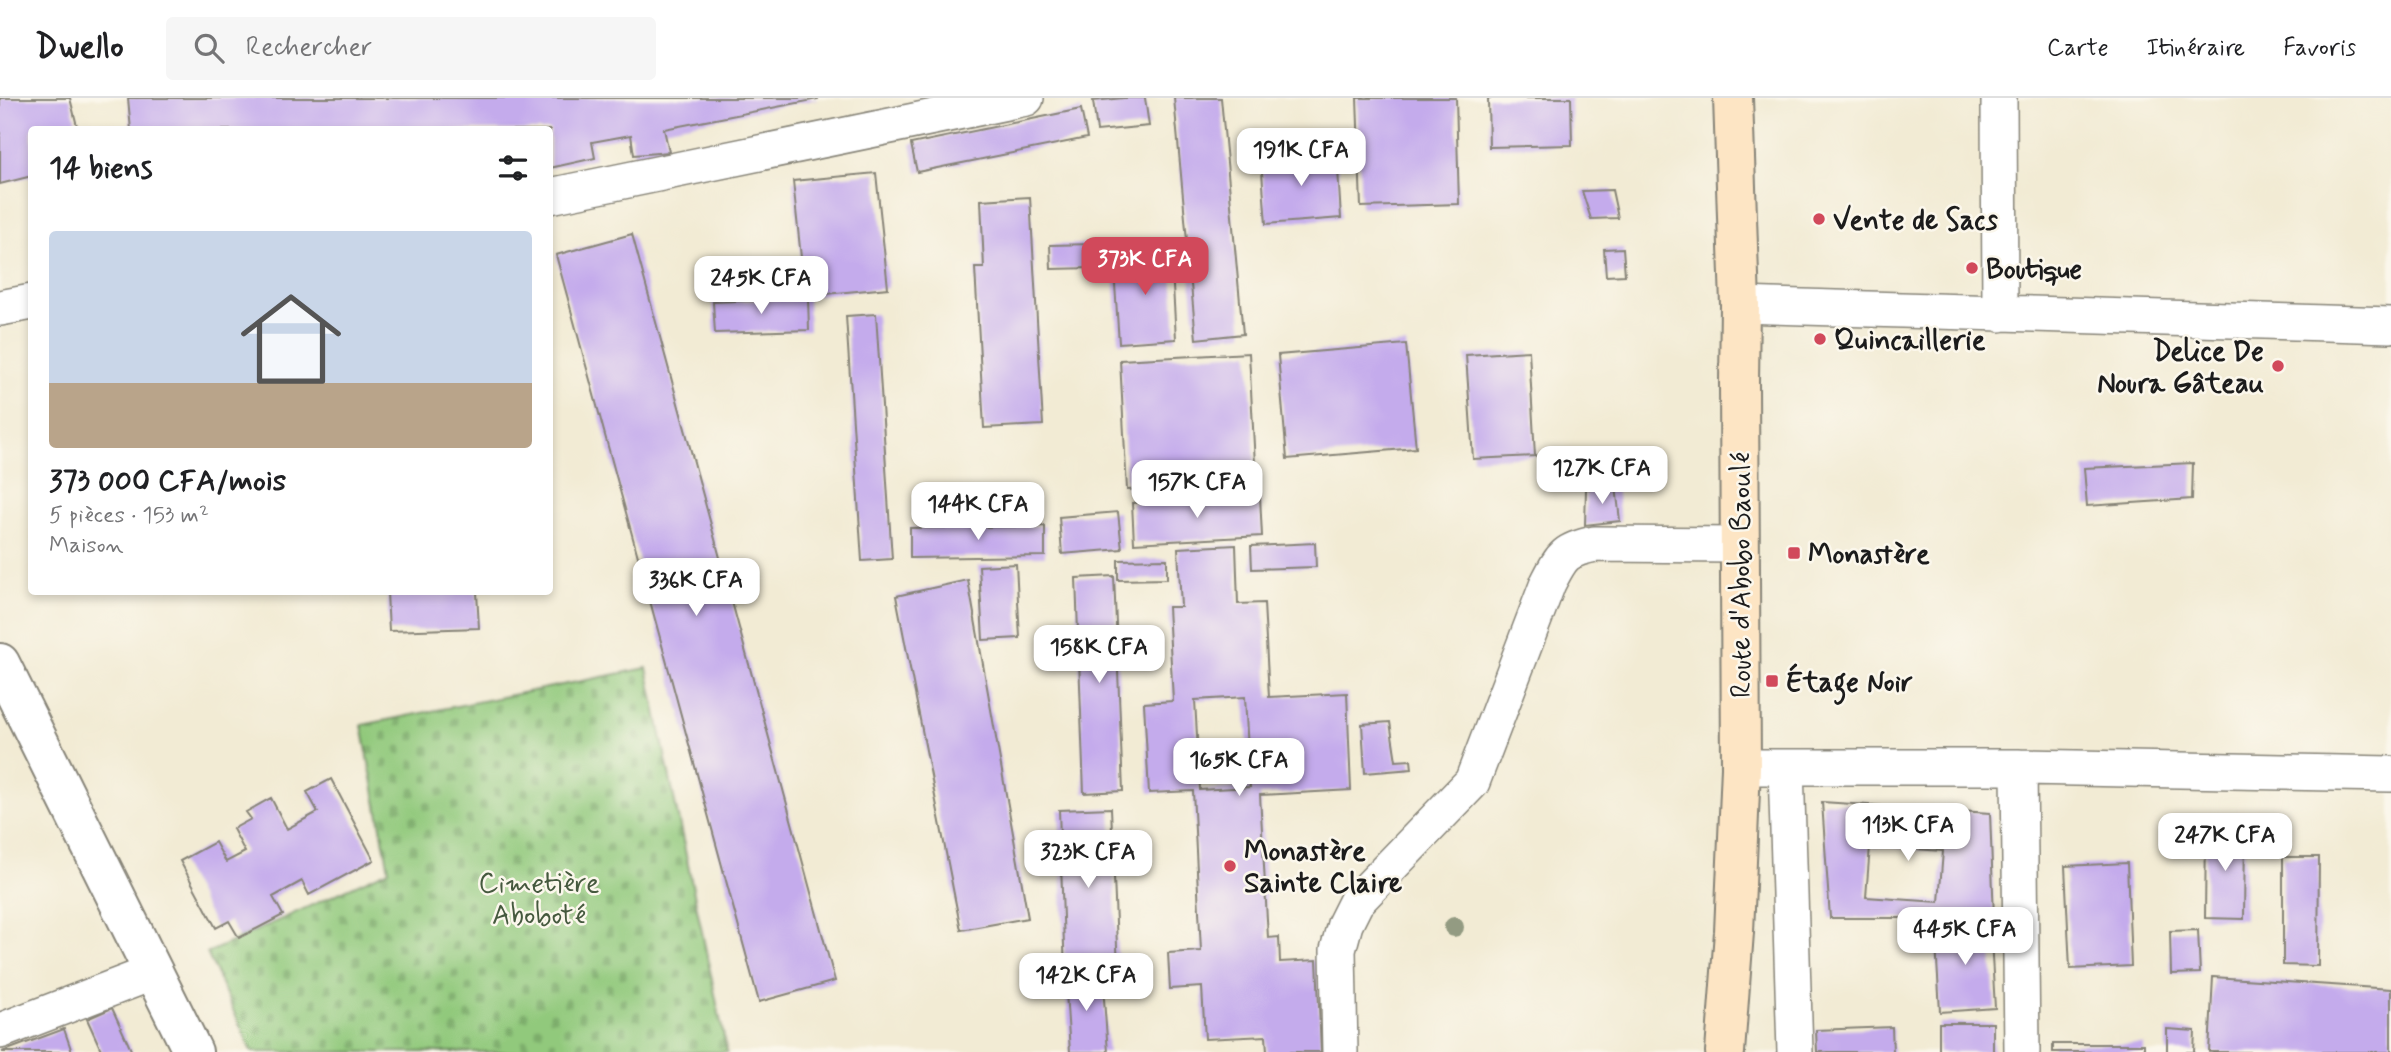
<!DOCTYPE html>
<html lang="fr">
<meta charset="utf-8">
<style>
body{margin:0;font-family:Mynerve,sans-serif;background:#f6f6f6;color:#202124;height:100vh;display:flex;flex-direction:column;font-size:26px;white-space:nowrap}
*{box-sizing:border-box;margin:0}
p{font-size:23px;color:#757577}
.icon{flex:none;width:38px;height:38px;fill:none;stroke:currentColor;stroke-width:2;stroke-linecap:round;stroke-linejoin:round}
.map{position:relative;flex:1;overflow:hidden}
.details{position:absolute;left:28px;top:28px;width:525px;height:469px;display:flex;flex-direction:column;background:#fff;border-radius:7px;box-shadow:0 4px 10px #0003}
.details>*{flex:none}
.price{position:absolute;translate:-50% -60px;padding:0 16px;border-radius:14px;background:#fff;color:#222;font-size:23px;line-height:46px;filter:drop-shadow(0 2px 4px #0008)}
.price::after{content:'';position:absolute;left:50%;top:42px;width:21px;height:16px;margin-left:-10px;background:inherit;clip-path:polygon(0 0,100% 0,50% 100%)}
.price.selected{background:#d1495b;color:#fff}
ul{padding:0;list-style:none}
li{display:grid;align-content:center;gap:14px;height:371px;padding:0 21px}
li+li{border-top:2px solid #e0e0e0}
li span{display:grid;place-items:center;height:217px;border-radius:7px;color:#555}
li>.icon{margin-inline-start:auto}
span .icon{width:126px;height:126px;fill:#fffc;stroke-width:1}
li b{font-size:30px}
h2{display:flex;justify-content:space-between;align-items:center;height:84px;padding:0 21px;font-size:30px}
header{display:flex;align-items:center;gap:42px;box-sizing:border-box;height:98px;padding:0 35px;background:#fff;border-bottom:2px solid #e0e0e0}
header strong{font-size:33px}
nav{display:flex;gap:38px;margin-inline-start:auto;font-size:24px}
.search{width:490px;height:63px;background:#f6f6f6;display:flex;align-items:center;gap:18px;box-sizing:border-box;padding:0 24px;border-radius:7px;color:#757577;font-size:26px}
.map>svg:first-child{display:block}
.cemetery{fill:url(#cemetery-stones);stroke:#56724c;stroke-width:2}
.building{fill:#c4abec;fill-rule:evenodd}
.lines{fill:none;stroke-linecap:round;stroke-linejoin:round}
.minor-casing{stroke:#878478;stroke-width:38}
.tertiary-casing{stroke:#878478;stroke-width:42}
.secondary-casing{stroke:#878478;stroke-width:42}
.minor{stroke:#fff;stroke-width:35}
.tertiary{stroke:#fff;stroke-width:38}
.secondary{stroke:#fde5c4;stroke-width:38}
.tree{fill:#939b82}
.poi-dot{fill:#d1495b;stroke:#fbf7ec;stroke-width:2.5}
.labels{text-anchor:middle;stroke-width:5;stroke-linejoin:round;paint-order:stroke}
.poi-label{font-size:28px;font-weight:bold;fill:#1c1c1c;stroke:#fbf7ec;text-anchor:start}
.street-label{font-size:28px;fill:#1c1c1c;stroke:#fbf7ec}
.park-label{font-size:28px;fill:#45593e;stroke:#fbf7ec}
</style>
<header>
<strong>Dwello</strong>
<div class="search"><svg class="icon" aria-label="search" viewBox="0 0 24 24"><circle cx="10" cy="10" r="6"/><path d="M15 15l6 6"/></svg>Rechercher</div>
<nav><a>Carte</a><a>Itinéraire</a><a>Favoris</a></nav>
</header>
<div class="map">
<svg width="2391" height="954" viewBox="0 0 2391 954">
<defs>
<pattern id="cemetery-stones" width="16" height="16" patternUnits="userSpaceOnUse" patternTransform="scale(1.75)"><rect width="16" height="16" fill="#91c97c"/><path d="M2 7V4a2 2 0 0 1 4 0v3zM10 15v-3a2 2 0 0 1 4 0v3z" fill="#7cac6b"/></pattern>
</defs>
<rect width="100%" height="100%" fill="#fbf7ec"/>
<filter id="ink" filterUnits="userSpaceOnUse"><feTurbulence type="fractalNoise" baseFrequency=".0143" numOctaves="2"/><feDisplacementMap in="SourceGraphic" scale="14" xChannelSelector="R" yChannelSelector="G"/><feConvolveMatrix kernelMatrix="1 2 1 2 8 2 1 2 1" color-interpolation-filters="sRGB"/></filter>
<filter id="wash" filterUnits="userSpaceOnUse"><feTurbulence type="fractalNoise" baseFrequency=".00686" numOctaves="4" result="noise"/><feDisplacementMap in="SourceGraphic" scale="28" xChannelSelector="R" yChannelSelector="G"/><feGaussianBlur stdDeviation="1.57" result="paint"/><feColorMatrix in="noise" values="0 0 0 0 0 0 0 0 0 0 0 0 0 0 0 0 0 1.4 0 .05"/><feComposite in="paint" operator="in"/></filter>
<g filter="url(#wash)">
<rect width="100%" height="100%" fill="#f2ebd4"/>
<path class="cemetery" d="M647,570L727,954H252L207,855L389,772L362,627Z"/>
<g id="blocks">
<path class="building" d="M0,0H70L78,32H32V78L0,86Z
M128,0H818V1L664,31L669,54L634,57L631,37L592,44L595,60L550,70V32H131Z
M1124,0H1145L1149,28L1097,33L1093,3Z
M1174,0H1221L1243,236L1196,241Z
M1357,0H1456L1459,106L1361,109Z
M1488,0H1571L1572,47L1489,49Z
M1081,11L1087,40L917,74L911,46Z
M1337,55L1341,120L1266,126L1261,61Z
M876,75L888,190L805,198L793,83Z
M1612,92L1618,120L1591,121L1582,93Z
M1030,99L1043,327L984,330L975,170H984L981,102Z
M632,136L835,883L759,904L556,157Z
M1094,146V170L1051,171L1050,147Z
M1623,150L1625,177L1606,178L1604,151Z
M1171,153L1176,241L1119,245L1113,157Z
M808,200L809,232L715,235L713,204Z
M876,216L892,461L862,463L846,218Z
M1406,246L1416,350L1287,361L1278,257Z
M1529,253L1535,358L1473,361L1466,257Z
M1249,255L1256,385L1127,392L1120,262Z
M2193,365L2192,401L2087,408L2084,370Z
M1616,388L1620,423L1585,427L1586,391Z
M1260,398L1262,438L1134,445L1132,405Z
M1118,414L1122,451L1062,456L1059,419Z
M1045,428V458L910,460V430Z
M1315,445L1316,469L1252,471L1251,448Z
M1236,447L1238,506L1264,505L1269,599L1347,595L1351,692L1260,697L1268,840L1279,839L1280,864L1317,862L1321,954H1267L1266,938L1205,941L1202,889L1170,891L1168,855L1201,853L1193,693L1149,695L1144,605L1173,603L1168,509H1181L1178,450ZM1245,599L1250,689L1200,692L1195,602Z
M1167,461V481L1118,482V462Z
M1016,466L1020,540L983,542L979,468Z
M1114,478L1123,693L1084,695L1076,480Z
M968,482L1028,820L961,832L896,498Z
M387,494H477L479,530L389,533Z
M1390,624L1396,663L1411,662L1412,671L1365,675L1362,626Z
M331,681L374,762L309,797L302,783L273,799L283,817L239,840L229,823L216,830L180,763L215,744L226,764L245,754L233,731L251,721L246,714L271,700L287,731L318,714L307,694Z
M1822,704L1990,715L1994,820H1830ZM1870,748L1943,753L1939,804L1866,799Z
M1111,710L1118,871L1065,874L1059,712Z
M2206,729L2245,730L2244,821L2205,820Z
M2283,759H2319L2318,868L2283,867Z
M2127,765L2131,868L2070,871L2065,768Z
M1990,824L1995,910L1940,914L1935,828Z
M2198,832L2200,875L2171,876L2170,833Z
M1102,875L1108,954H1070L1065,878Z
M2213,879L2391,891V954H2209Z
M112,910L132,954H102L87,921Z
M1939,925H1993V954H1939Z
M1892,929L1893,954H1817L1816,932Z
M64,931L72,954H2Z
M2167,931L2195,933L2194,954H2167Z
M2053,946H2144V954H2053Z"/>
</g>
</g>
<g filter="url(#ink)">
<use href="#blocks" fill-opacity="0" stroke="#878478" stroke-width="2"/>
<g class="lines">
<defs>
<path id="minor" d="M1999,0L2000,216
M550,98L1026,0
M1740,207L2391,227
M0,210L32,204
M1741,669H2019L2391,676
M1786,669L1795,954
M2019,669L2022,954
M0,933L154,874
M1340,954L1338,852L1345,826L1356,804L1472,684L1548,485C1562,458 1564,452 1595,446L1739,447"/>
<path id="tertiary" d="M0,565L193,954"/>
<path id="secondary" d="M1725,954L1734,834L1741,669L1739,285L1740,207L1733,0"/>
</defs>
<use href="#minor" class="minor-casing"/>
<use href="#tertiary" class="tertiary-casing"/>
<use href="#secondary" class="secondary-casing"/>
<use href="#minor" class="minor"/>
<use href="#tertiary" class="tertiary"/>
<use href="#secondary" class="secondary"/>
</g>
<circle class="tree" cx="1454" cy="829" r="10"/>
</g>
<g class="poi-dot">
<circle cx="1819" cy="121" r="7"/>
<circle cx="1972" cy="170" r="7"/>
<circle cx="1820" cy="241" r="7"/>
<circle cx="2278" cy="268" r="7"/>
<rect x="1787" y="448" width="14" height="14" rx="3.5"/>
<rect x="1765" y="576" width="14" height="14" rx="3.5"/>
<circle cx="1230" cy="768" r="7"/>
</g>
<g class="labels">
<g class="poi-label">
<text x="1833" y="131">Vente de Sacs</text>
<text x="1986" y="180">Boutique</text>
<text x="1834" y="251">Quincaillerie</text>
<text x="2264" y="262" text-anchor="end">Delice De<tspan x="2264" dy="32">Noura Gâteau</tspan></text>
<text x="1808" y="465">Monastère</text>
<text x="1786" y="593">Étage Noir</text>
<text x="1244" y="762">Monastère<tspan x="1244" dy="32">Sainte Claire</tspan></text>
</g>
<g class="street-label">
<text transform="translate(1740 477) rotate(-90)" y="10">Route d'Abobo Baoulé</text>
</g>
<g class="park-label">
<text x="539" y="794">Cimetière<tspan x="539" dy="32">Aboboté</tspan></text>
</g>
</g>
</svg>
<b class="price" style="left:1301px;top:90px">191K CFA</b>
<b class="price selected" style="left:1145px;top:199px">373K CFA</b>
<b class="price" style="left:761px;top:218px">245K CFA</b>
<b class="price" style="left:1602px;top:408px">127K CFA</b>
<b class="price" style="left:1197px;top:422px">157K CFA</b>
<b class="price" style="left:978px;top:444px">144K CFA</b>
<b class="price" style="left:696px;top:520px">336K CFA</b>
<b class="price" style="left:1099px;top:587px">158K CFA</b>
<b class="price" style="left:1239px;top:700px">165K CFA</b>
<b class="price" style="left:1908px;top:765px">113K CFA</b>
<b class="price" style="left:2225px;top:775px">247K CFA</b>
<b class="price" style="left:1088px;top:792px">323K CFA</b>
<b class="price" style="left:1965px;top:869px">445K CFA</b>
<b class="price" style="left:1086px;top:915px">142K CFA</b>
<section class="details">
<h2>14 biens<svg class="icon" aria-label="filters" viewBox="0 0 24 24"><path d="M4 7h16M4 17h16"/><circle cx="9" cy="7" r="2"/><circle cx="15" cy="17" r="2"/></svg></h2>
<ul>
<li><span style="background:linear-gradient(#c9d6e8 70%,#b9a48a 0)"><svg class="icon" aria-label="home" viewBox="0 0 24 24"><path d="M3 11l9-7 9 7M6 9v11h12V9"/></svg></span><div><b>373 000 CFA/mois</b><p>5 pièces · 153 m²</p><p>Maison</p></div></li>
</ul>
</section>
</div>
